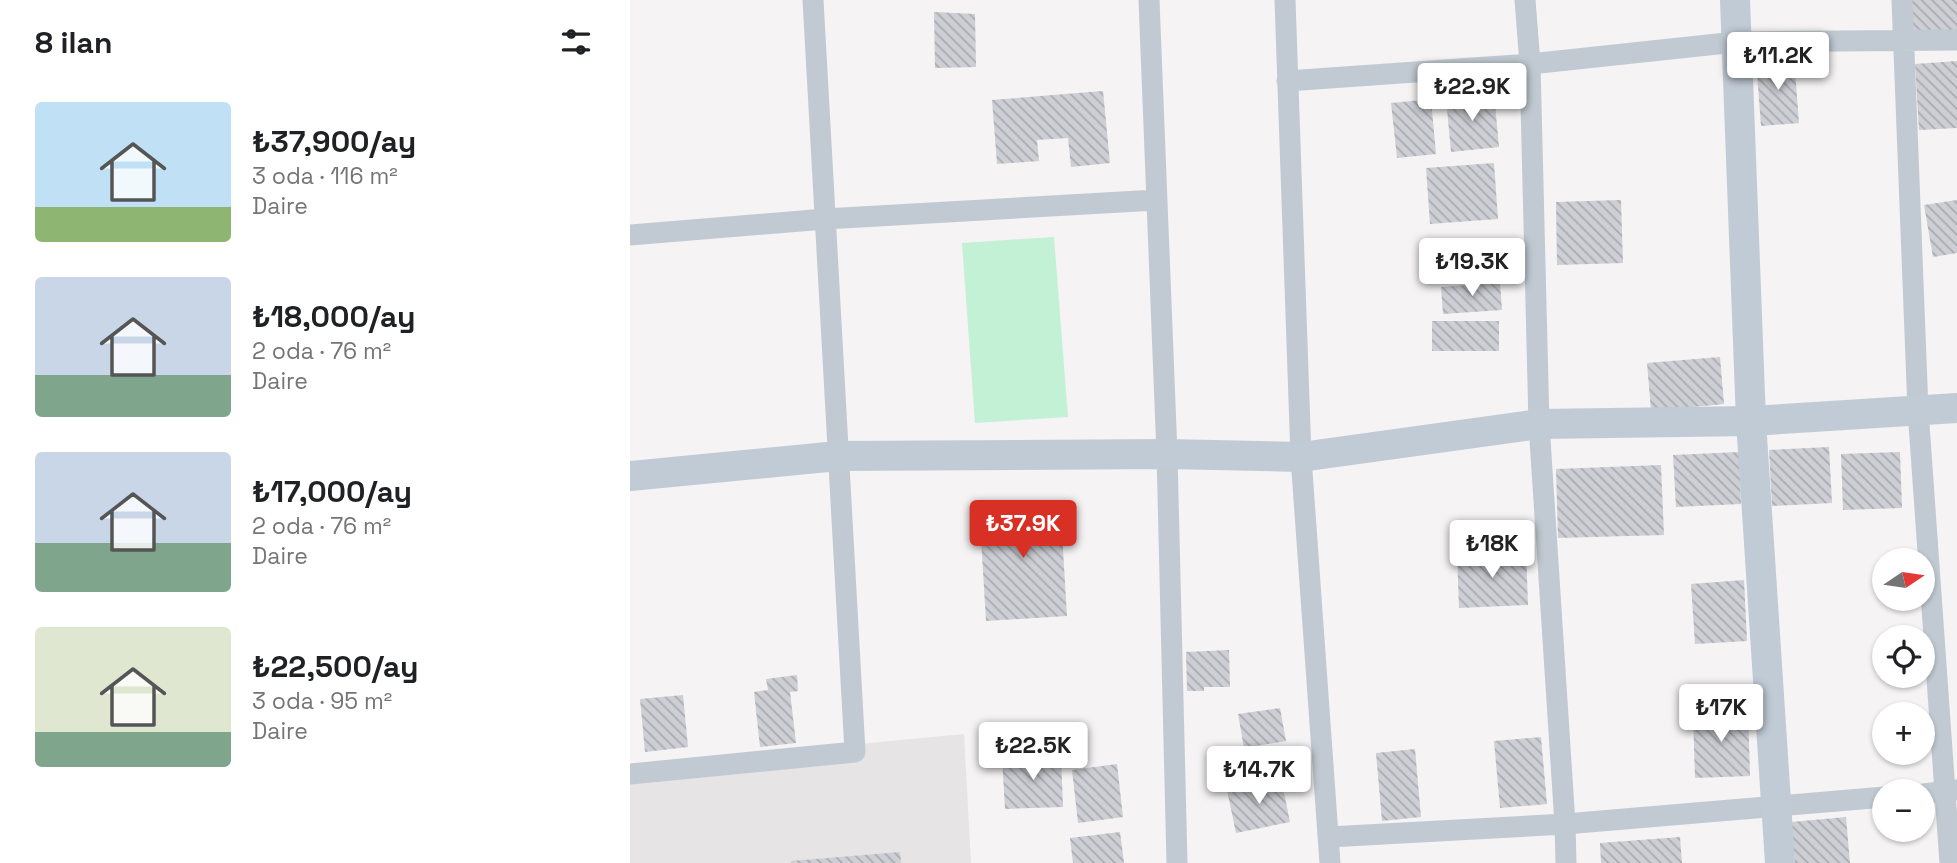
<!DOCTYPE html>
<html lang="tr">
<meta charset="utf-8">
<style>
body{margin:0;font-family:"Space Grotesk",sans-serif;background:#f6f6f6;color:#202124;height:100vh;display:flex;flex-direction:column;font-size:26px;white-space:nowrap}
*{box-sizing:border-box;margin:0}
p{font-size:23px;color:#757577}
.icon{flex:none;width:38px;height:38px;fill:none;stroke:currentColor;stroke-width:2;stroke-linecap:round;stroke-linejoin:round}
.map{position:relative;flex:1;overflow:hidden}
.side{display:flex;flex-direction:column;background:#fff;width:630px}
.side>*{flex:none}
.needle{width:46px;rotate:77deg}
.buttons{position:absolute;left:1242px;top:548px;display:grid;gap:14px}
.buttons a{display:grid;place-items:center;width:63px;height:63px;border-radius:50%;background:#fff;box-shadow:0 2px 5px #0004;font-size:35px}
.price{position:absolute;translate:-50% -60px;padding:0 16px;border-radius:7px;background:#fff;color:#222;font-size:23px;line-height:46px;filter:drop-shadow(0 2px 4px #0008)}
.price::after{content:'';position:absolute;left:50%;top:42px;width:21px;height:16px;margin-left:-10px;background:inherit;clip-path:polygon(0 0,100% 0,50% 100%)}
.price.current{background:#d93025;color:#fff}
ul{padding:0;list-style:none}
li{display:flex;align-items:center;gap:21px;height:175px;padding:0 35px}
li span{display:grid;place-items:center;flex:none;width:196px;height:140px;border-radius:7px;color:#555}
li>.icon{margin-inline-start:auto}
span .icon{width:84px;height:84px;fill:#fffc;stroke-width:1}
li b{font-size:30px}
h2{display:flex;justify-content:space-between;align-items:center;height:84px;padding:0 35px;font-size:30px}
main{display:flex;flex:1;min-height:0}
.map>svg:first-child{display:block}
.education{fill:#e6e4e5}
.pitch{fill:#c3f1d5}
.building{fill:url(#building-back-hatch)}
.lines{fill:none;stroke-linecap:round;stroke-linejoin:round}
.street{stroke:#c1cad2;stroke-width:21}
.secondary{stroke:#c1cbd6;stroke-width:30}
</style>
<main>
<section class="side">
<h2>8 ilan<svg class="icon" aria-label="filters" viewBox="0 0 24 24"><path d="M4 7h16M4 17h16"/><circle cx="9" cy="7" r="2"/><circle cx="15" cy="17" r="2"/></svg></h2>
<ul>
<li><span style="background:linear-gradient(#bfe0f5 75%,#8fb573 0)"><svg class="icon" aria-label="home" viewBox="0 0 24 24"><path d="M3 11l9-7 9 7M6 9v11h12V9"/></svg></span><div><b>₺37,900/ay</b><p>3 oda · 116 m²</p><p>Daire</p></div></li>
<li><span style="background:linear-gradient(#c9d6e8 70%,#7fa58c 0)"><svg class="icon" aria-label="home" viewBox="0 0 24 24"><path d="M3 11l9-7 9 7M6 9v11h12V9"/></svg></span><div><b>₺18,000/ay</b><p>2 oda · 76 m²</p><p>Daire</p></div></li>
<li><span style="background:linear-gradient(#c9d6e8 65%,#7fa58c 0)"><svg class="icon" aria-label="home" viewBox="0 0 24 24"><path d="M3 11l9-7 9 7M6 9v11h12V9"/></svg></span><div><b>₺17,000/ay</b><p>2 oda · 76 m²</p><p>Daire</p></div></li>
<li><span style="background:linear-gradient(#dfe7d0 75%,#7fa58c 0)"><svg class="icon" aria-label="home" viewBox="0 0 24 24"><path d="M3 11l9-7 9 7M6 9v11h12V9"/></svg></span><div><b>₺22,500/ay</b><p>3 oda · 95 m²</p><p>Daire</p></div></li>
</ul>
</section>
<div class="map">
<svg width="1327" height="863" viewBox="0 0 1327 863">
<defs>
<pattern id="building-back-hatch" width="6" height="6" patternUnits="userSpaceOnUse" patternTransform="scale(1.75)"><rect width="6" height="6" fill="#cdcfd5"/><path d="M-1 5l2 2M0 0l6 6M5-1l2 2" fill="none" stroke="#a8abb0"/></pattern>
</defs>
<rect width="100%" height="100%" fill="#f5f3f3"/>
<path class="education" d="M334,734L341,863H0V766Z"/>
<path class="pitch" d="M424,237L438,417L345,423L332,243Z"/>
<path class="building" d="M1279,0H1327V33L1282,37Z
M304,12L345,14L346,67L305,68Z
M1164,57L1169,123L1131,126L1126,60Z
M1327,61V128L1289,130L1285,64Z
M473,91L480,163L441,167L438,138L407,140L409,161L367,164L362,100Z
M864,94L869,147L821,152L816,98Z
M801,99L806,154L767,158L761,103Z
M864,163L868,219L800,224L796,168Z
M991,200L993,263L927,265L926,202Z
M1327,200V253L1303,257L1294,205Z
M870,283L872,310L813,314L811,287Z
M802,321H869V351H802Z
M1090,357L1094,404L1021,411L1017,363Z
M1199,447L1202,503L1142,506L1139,450Z
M1109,452L1111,504L1046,507L1043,455Z
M1270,452L1272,508L1213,510L1211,454Z
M1031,465L1034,535L928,538L926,469Z
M430,500L437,616L356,621L349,505Z
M896,552L898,605L829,608L827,555Z
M1114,580L1117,641L1065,644L1061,584Z
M599,650L600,687H574V691H557L556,652Z
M167,675L168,691L160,692L166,743L130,747L124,692L138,690L136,679Z
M53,695L58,747L15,752L10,699Z
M650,708L656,741L614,748L608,714Z
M1118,711L1120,776L1065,778L1063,712Z
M911,737L917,804L870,808L864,741Z
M785,749L791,817L752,821L746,753Z
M431,755L433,807L375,809L372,757Z
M487,764L493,817L448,823L442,770Z
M651,778L660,822L606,833L597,790Z
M1216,817L1220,863H1165L1161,822Z
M490,832L494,863H443L440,838Z
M1050,837L1052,863H971L970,843Z
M270,852L271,863H161V861Z"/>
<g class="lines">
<path class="street" d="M519,0L537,454L547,863
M655,0L671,457L700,863
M895,0L900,64L909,424L935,824L936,863
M1272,0L1288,410L1320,863
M657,81L900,64L1106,42L1327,40
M0,235L195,219L526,200
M0,774L225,752L183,0
M1293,794L1327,790
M699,837L935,824L1255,797"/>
<path class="secondary" d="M1105,0L1121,421L1150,863
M0,476L208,456L537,454L671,457L909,424L1121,421L1327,408"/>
</g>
</svg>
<div class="buttons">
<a><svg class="needle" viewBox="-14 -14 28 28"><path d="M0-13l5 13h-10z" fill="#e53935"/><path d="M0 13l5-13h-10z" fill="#757577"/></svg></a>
<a><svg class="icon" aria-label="locate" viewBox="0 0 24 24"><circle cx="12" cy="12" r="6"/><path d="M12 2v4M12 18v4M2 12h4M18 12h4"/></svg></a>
<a>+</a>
<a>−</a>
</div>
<b class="price" style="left:1148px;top:92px">₺11.2K</b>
<b class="price" style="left:842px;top:123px">₺22.9K</b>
<b class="price" style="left:842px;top:298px">₺19.3K</b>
<b class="price current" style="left:393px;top:560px">₺37.9K</b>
<b class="price" style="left:862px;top:580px">₺18K</b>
<b class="price" style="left:1091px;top:744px">₺17K</b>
<b class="price" style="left:403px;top:782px">₺22.5K</b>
<b class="price" style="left:629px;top:806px">₺14.7K</b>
</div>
</main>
